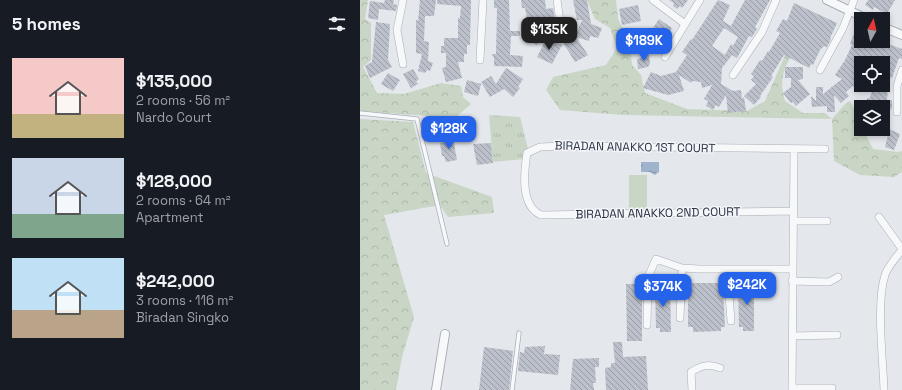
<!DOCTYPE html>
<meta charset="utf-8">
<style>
body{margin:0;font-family:"Space Grotesk",sans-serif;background:#242831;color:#f1f3f6;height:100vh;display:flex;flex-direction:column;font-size:15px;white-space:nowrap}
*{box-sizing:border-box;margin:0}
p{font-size:13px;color:#9ea1a6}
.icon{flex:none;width:22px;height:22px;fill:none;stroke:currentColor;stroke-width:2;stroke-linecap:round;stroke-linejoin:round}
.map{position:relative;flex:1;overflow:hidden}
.panel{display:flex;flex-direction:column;background:#171b24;width:360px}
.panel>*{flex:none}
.needle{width:26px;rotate:8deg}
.tools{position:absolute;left:494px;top:12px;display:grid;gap:8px}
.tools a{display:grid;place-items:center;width:36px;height:36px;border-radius:0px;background:#171b24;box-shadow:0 2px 6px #0003;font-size:20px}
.price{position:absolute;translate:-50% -34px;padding:0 9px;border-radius:8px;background:#2563eb;color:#fff;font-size:13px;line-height:26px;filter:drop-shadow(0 1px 2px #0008)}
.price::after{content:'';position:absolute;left:50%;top:24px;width:12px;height:9px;margin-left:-6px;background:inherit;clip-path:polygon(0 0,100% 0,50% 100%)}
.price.current{background:#222;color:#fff}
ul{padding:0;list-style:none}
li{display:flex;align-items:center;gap:12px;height:100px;padding:0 12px}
li span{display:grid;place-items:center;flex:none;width:112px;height:80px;border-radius:0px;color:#555}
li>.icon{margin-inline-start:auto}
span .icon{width:48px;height:48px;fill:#fffc;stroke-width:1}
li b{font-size:17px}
h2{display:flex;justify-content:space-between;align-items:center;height:48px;padding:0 12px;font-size:17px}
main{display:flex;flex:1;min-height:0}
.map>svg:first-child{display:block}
.grass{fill:url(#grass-tufts)}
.forest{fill:url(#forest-crowns)}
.park{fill:#c9d6c5}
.water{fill:url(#water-ripples)}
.building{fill:url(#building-back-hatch);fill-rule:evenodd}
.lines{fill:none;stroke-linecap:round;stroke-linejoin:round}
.service-casing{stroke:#a9aeb7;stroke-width:5}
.minor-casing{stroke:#a9aeb7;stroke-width:8}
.tertiary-casing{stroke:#a9aeb7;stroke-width:10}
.service{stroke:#f7f8fa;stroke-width:3.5}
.minor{stroke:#f7f8fa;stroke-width:7}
.tertiary{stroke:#f7f8fa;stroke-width:8}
.labels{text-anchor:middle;stroke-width:3;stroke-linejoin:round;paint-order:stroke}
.street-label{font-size:12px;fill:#2b3445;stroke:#f4f6f9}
</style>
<main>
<section class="panel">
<h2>5 homes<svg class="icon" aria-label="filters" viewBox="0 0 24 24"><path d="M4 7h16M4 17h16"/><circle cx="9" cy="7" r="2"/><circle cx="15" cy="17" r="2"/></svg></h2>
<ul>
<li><span style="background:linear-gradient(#f6c9c9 70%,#c2b280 0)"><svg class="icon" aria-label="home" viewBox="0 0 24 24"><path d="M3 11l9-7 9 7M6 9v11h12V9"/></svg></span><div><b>$135,000</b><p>2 rooms · 56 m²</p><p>Nardo Court</p></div></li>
<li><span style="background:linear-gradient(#c9d6e8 70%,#7fa58c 0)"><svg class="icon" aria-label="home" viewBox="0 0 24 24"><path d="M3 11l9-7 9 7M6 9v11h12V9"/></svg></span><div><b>$128,000</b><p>2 rooms · 64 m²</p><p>Apartment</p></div></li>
<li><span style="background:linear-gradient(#bfe0f5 65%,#b9a48a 0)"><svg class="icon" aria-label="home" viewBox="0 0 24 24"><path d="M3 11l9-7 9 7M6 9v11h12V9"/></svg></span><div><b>$242,000</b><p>3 rooms · 116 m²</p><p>Biradan Singko</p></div></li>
</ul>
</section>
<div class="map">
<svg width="542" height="390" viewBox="0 0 542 390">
<defs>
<pattern id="grass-tufts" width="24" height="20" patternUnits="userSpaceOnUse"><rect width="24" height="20" fill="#c9d6c5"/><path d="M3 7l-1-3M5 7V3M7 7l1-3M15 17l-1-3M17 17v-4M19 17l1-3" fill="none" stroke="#adb8ab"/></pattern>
<pattern id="forest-crowns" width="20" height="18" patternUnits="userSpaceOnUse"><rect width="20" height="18" fill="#c9d6c5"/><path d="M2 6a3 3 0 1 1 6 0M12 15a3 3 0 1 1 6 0" fill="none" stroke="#adb8ab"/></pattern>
<pattern id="water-ripples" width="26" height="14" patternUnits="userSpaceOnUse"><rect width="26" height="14" fill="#9fb4cc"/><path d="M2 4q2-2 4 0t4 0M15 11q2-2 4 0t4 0" fill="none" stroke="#8293a7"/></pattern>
<pattern id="building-back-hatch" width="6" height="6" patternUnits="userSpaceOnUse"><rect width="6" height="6" fill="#bbc0ca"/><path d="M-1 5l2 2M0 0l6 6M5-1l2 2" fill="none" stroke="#989da6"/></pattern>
</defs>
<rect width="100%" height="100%" fill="#e4e7ec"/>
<path class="grass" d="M129,115L160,117L168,149L164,159L133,162Z"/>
<path class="forest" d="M0,0H8L5,19L11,23V60L3,67L17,93L44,94L81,83L101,86L103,97L111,104L95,118L0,111Z
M227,0H256L258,19L270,44L272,65L281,75L285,93L327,109L387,111L405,101L427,51L435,47C425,68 418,77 425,101L443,113H465L472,119L486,103L490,101L501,124V129H503L513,149L538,152L542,151V172L534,177L500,175L474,161L472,119L263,115L200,110L186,90L193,77L246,65L257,48L250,28L235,19Z
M0,119L53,122L66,173L132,197L134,213L88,217L80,205L24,215L54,317L42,357L36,390H0Z"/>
<path class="park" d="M269,175H287V210H269Z"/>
<path class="water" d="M281,162H299V172L295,175L290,172H281Z"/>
<path class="building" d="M25,0H34L33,4L37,5L36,11L19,9L18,20L8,18L10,1L24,3Z
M60,0H76L74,16H65L64,41L69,42L68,61L73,63L70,71L67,70L65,73L58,71L62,54L56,53V20L58,21Z
M77,0H111L110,45H107V54H104V62H98L102,78L86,82L82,68L86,67V53H81V46H84V38H98V18H100L101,6L77,4Z
M134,0H149L150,31H160V36H151L150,55L163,56L162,67L134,66V58L132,54H136L137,8H134Z
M161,0H185L186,9L193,8L195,20L168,24L165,8H162Z
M213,0H227L231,24L242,28L238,38L230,36L229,41L216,37L228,55L215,62L202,41L217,32L222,20H217Z
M309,0H328L322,8L320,6L317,9L313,6L314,3Z
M358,0L370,5L363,21L371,26L385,0H410L395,27L397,29L392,37L389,36L377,58L372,55L362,68L361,84L373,91L381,90L382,99L384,97L386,111L368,113L366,95L359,107L356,105L353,110L346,106L348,101L344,99L352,85L342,88L341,82L332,81L331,83L319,75L324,91L308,95L283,88L291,72L301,76L316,72L327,55L322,52L331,39L332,40ZM364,28L378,37L373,46L371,44L365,55L352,46Z
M508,0H535L527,14L514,7L513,10L505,5Z
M434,3L477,23L470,38L471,39L467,47L464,46L460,50L453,65L451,64L449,68L424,55L411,76L413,77L400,96L401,97L394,105L384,96L396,84L391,80L394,76L391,74L400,60L402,61L408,51L409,52L420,33L416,31L423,19L427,21Z
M278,5L281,21L262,25L259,9Z
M299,19L312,28L306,36L304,34L302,37L298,35L287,51L276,44L283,34L285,35L286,32L289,34Z
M16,22L30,24L28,60L32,67L10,78L5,66L12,62Z
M178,29L185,38L176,45L169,35Z
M497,31L501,33V41H520L542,49V59L539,58L532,78L529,77L527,100H532V108L529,111V118L526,117L529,129L540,134L534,150L525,147L529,131L510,136L508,129H523V107H497L498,100L507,101V98H510L513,85H523V63H501V77L494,87L493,86L486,92L489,96L481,103L474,95L475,112H467V106L452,107L451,96L456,101V87H463V94L482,79L475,75L485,60L492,45L490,44L494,33Z
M186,39L189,43L190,40L202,45L192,64L177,57Z
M289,55L290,64L288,67L278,69L277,59L281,58V56Z
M425,67H443V79L438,80L450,94L436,106L433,102L431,103L423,93L431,87V78H425Z
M146,68L163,79L158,87L160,88L153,97L144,89L130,97L121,82L131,76L136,84Z
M53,69L59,79L56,81L58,84L51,88L43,74Z
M28,73L40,80L33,91L21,84Z
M107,80L121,84L118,96L104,92Z
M93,138L97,160L86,162L84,156H82L80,143L86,142L85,139Z
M131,143L133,163L117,165L113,144Z
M383,282H394V331H383V327H379L378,287L383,286Z
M310,283L311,332H300V328H296L295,288H299V284Z
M332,283H361V287H363L365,327H361V331L333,332V327H328V287H332Z
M266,284H277V289L282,288V341H267Z
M253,342H262L263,357L286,356L288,390H246L245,368L251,367V363H255Z
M185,346L184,354L200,355L198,375L158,371L160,352L164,353L165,347Z
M124,347L153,351L149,390H119Z
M239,358V367H235L236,383H233L234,390H210L213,359Z"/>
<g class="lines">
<defs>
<path id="service" d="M0,113L57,119L87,244
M152,390L159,333"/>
<path id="minor" d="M43,0L37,30L43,64
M197,0L200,22
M293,0L325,24
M305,57L340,0
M120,60L123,0
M460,70L483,28L494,0
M373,75L402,32L416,0
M537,112V86L542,70
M433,211L181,215C160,206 164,172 167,153L180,147L202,146L465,149
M519,217L542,249
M433,221H467
M367,269L371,321
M432,281L469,282L478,277
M320,318L322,268
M287,325L288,277L296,259L322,268L339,269H433
M432,336L477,335
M432,388H472
M332,390L331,372C341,366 348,363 360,368
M432,390L434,149
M524,390C523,359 516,303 525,275C528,266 537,257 542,249"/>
<path id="tertiary" d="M467,0L507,19
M523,27L542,35
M76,390L85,334"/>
</defs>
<use href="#service" class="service-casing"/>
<use href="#minor" class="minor-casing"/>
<use href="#tertiary" class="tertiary-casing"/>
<use href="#service" class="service"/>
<use href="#minor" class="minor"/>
<use href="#tertiary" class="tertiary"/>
</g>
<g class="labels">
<g class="street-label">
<text transform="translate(275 147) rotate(1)" y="4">BIRADAN ANAKKO 1ST COURT</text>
<text transform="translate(298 213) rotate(-1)" y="4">BIRADAN ANAKKO 2ND COURT</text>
</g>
</g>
</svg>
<div class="tools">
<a><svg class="needle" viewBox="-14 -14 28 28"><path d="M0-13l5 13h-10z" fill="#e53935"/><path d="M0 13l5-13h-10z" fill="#9ea1a6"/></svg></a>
<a><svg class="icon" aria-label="locate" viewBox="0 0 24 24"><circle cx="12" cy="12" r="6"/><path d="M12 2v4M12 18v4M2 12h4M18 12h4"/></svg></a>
<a><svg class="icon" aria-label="layers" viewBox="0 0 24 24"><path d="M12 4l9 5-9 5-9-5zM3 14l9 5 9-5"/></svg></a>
</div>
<b class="price current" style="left:189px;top:51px">$135K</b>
<b class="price" style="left:284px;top:62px">$189K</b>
<b class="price" style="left:89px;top:150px">$128K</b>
<b class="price" style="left:387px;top:306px">$242K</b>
<b class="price" style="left:303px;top:308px">$374K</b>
</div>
</main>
